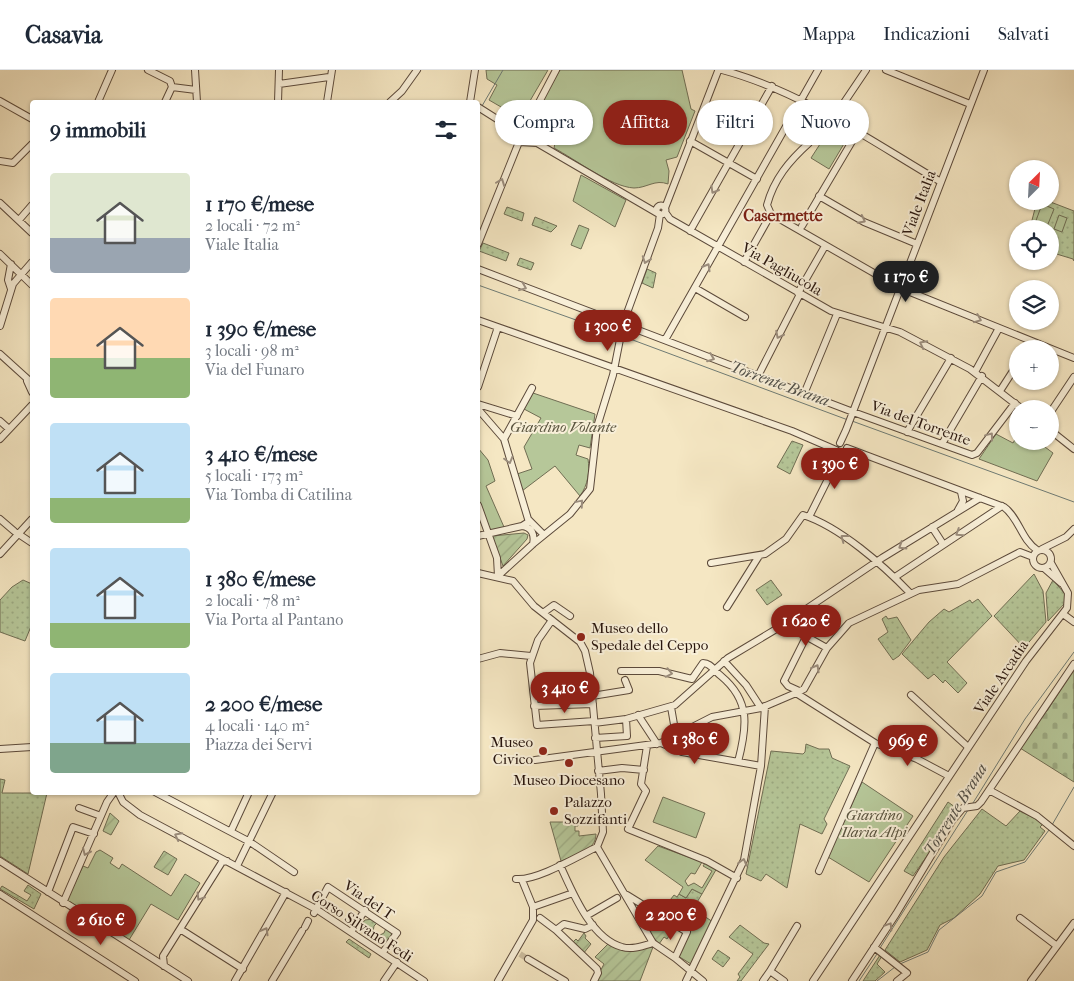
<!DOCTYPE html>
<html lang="it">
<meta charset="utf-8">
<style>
body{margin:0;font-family:"IM FELL French Canon",serif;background:#f2f2f3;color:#1f2937;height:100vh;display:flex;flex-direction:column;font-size:19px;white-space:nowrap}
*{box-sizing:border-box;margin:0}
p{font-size:16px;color:#747a83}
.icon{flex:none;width:28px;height:28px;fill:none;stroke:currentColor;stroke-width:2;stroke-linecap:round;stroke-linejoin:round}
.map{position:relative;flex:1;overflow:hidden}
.details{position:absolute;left:30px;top:30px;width:450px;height:695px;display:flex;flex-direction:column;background:#fff;border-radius:5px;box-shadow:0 1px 4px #0004}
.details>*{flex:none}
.guide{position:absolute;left:495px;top:30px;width:475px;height:45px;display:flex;gap:10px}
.needle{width:32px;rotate:24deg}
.fabs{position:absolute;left:1009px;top:90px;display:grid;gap:10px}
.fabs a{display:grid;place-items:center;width:50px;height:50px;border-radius:50%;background:#fff;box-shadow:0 1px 4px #0004;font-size:25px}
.price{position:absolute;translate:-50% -42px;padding:0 11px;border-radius:18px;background:#8f2418;color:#fff;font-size:16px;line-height:32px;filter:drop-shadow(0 1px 2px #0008)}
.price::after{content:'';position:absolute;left:50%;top:30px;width:15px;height:11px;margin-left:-8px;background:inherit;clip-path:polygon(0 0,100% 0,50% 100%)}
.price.current{background:#222;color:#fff}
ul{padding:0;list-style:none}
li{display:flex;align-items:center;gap:15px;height:125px;padding:0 20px}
li span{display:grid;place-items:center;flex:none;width:140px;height:100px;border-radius:5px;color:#555}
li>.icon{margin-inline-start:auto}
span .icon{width:60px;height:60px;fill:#fffc;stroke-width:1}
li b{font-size:21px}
h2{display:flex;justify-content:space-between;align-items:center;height:60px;padding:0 20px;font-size:21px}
.pill{padding:0 18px;border-radius:22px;background:#fff;box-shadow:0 1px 4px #0004;font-size:18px;line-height:45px}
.pill.current{background:#8f2418;color:#fff}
header{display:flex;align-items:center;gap:30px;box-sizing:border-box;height:70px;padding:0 25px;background:#fff;border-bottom:1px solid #e0e1e3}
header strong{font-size:24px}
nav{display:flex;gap:28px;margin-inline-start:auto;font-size:18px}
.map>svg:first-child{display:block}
.grass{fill:url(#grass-dots);stroke:#706e54}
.cemetery{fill:url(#cemetery-stones);stroke:#706e54}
.park{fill:#b6c799;stroke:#706e54}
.garden{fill:url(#garden-furrows);stroke:#706e54}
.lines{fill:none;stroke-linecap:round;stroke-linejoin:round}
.stream{stroke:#6f7b74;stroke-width:1}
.minor-tunnel{stroke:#ccbd9f;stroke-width:6;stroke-dasharray:6 3;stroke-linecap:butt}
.minor-casing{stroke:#5c4a3b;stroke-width:8}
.minor{stroke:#f8efd8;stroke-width:6}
.oneway{stroke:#9b8d7d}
.poi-dot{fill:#8f2418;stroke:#f8efd8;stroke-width:2}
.labels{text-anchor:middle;stroke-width:4;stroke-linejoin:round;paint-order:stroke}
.street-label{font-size:15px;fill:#29160e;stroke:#f8efd8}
.park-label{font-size:15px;font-style:italic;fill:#5a543f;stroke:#f8efd8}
.poi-label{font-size:15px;fill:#29160e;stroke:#f8efd8;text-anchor:start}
.neighbourhood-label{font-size:16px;font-weight:bold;fill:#7a1f14;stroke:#f8efd8}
.water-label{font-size:16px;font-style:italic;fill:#52514a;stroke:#f8efd8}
</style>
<header>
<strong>Casavia</strong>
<nav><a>Mappa</a><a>Indicazioni</a><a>Salvati</a></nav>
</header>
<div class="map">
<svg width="1074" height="911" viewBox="0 0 1074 911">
<defs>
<pattern id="grass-dots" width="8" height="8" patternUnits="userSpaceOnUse" patternTransform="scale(1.25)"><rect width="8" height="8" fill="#b6c799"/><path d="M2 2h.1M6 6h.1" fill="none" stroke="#9caa83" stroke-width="1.8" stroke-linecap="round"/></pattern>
<pattern id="cemetery-stones" width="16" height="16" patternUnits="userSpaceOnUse" patternTransform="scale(1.25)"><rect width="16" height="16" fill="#b6c799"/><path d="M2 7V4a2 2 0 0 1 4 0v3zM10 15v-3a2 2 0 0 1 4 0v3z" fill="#9caa83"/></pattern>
<pattern id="garden-furrows" width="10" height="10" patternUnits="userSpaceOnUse" patternTransform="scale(1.25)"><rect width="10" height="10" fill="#b6c799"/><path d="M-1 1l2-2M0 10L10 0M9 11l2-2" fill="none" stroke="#9caa83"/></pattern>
</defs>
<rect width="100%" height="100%" fill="#f5e7c3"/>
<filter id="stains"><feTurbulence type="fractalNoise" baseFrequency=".004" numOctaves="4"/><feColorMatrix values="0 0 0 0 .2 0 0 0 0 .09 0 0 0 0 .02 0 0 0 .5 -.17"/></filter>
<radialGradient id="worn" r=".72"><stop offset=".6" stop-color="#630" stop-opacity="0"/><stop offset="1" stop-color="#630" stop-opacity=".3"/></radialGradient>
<path class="grass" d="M1037,131H1048L1074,141V191L1073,189L1050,182V159H1027L1029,153L1031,154Z
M507,137L524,143L522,151L504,144Z
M535,147L557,156L551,162L532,155Z
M483,173L509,183L506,191L479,181Z
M520,188L534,193L531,200L517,195Z
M647,199L656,203L653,218L642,213Z
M792,371L803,375L790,404L777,397Z
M1034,504L1043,521L1046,552L1024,578L994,546Z
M23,510L32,514V554L25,571L0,562V530L12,517Z
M771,510L782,525L767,535L756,520Z
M1053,510L1065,524L1066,532L1048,551L1046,523Z
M978,529L992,546L947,592L967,613L958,623L945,610L943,613L934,604L928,609L902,584L929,552L944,539L949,542L970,530L972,533Z
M886,546L888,549L897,547L911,570L899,586L893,590L878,569L888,562L882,549Z
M806,674L819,679H829L832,688L850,696L824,749L827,754L822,764L800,754L787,818L766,804L761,811L746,804L771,681L803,684L805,682Z
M0,709L5,710L2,723H47L28,804L0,786Z
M948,732L959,740L913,806L904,801Z
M982,739L1006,756L1020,741L1038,750L1043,754L1040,757L1045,761L1024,790L998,796L980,824L954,848L940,855L927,880L900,892L885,880L944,787Z
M28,815L41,824L34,839L0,819L2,816L27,831L31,825L24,821Z
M692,819L702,824L690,844L684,841L683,844L668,838L667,834L674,825L677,827L679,824L686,828Z
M373,849L378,852L374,856L373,862L361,855L365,850Z
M740,855L764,873L769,874L741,911H737L740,907L738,904L753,884L729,867Z
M386,858L391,862L392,866L387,874L378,866L384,863Z
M349,869L371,884L369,888L346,872Z
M718,880L730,888L723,897L712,889Z
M880,885L882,886L877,894L885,902L875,911H863Z"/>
<path class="cemetery" d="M1074,599V712L1020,678L1038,650L1047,641Z"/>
<path class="park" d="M486,0H548L520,48L489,30L497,15L487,9Z
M560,0H682L691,39L695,41L677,87L666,90L669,101L668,114C655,109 647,118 634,118C611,117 575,89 554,78L555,73L545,37L540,34Z
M831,57L848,67L829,99L811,88Z
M581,105L626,130L615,157L573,131Z
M1042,134L1054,139L1046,159H1033Z
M1059,145L1067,148L1062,162L1054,159Z
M579,155L589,159L581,179L571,175Z
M533,323L595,344L590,378L579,375L576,385L588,389C590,401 588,415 580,426L555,396L522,421L517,404L532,399L524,377L541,348L524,339Z
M996,364L1013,373L1017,366L1018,371H1037L1053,383L1037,411L979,389Z
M478,378L488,390L495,411L486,416L504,457L493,461L490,459L478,431Z
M862,712L913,746L869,812L828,787Z
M663,727L705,743L696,768L653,752Z
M658,776L702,792L695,804L691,803L685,811L688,816L694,813L702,818L712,801L703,796L705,793L717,798L702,824L692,819L686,828L679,824L683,817L645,790Z
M100,780L113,788L110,793L119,799L122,794L171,826L185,804L200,813L178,850L151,834L129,870L67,830L83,796L88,798L96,782Z
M698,842L713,852L691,894L678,886Z"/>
<path class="garden" d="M524,463L528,465L527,469L503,496L492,466Z
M110,743L119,751L111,765L103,761Z
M578,747V756H575V761H579V766L596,764C596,781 575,785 561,791L550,752H566V748Z
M164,781L177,789L168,805L154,797Z
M659,848L675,857L667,869L664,867L659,874L648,861L653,855L656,857Z
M584,863L586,866L585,868L591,874L583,884L572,873L576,869L578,871Z
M609,873L624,880L653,877L640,911H595L604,894L595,887Z"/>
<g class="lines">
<path class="stream" d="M482,36L503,0
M478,215L618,265
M622,266L848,350
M852,351L1074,432
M973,733L1025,649L1074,582
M1052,755L1074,717
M880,878L968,740
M900,894L928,882L939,860L982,826L996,802L1025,792L1049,760
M859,911L877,884
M877,911L895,897"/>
<path class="minor-tunnel" d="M520,884L528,889"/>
<defs>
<path id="minor" d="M148,0L170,11L172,17L196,20
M195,0L197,32
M722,0C801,21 871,71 941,112
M886,0L970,34
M279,14L329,7
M0,31L32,49
M98,32L112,0
M165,32L172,17
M278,32L279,0
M327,32L332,0
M390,32L402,21L417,0
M470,32L475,0
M478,37L516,61
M833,49L866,0
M526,57L556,0
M529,71L532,64L526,57L519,58L515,66L519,72L537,73L657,143
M690,71L757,109
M809,73C789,91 774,109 767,135L771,144L900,218L1074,288
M0,91L13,93L32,74
M819,126L864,152L917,174
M0,133L32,163
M656.5 140a4.5 4.5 0 1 1 9 0a4.5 4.5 0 1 1-9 0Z
M665,138L718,1
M665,142L670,149L831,241L900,262L970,299L1022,339
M19,150L32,135
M802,156L857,63
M690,161L772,16
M478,174L519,72
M0,184L32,215
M744,192L771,144
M11,194L8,210L11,219
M478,199L853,342L972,385L977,383L1015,333
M695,218L745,247
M798,223L825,176
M478,250L792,361L836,380
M0,256L13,214L32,192
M665,270L818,0
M1026,279L1031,271
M0,284L32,313
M975,302L999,258
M758,306L800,224
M27,311L32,322
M478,317L498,257
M532,318L504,369L528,449L544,465
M1000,321L1018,293
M804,324L837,244
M478,334L517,346
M478,339L504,369
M1050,343L1074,307
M0,351L9,359
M1050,360L1074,379
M907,362L951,288
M0,369L32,335
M840,373L846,360L984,0
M942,374L982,306
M847,378L1004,437C1019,448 1021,469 1037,480
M478,435L497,488L498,506
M958,440L963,431L961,422
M809,447L841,383
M0,449L14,461
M522,456C532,457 535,465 533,474
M932,457L943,474
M17,463L32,473
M478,466L522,456L530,451
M1042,479L1066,467L1074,459
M1033 489a9 9 0 1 1 18 0a9 9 0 1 1-18 0Z
M0,484L32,449
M711,493L765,484L786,469L803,445C840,457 883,495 910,523
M1045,499L1061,513
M478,503L513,511L534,536L580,572L585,581L590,603L601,724L603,762L597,777
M498,506L533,474L570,444L590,419L597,357L613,305L623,254L658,158L660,144
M895,507L1002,436
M727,537L759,486
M543,543L554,535L570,546
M1063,544L1074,552
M552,550L538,570L530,593L537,655L594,651
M784,554L827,578
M478,589L500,583L531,586
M724,591L746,615L761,638
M621,601H659L692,609L703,593C711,593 714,601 721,606C751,631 747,657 738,692
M799,621L788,616L784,611L807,565
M796,623L875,673L917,689L949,706
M911,625L968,677
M592,626L629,620L625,610
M534,636L593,634
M671,637L676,666
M638,645L657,674
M594,653L626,649L675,635L728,588L778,558L882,488L980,428
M595,668L627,666L626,649
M661,673L682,682L761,696
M647,676L641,714L646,721L628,759L707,791L737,808
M0,679L32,677
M535,690L661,673L712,647L761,638L796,623L804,619L827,578L849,553L919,520L958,514L1020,482L1033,487
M598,701L622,698L644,700
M989,720L1037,746L1074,776
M118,722L123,732L140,745L316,839L424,911
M155,722L250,772L294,802
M79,738L101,746
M231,761L249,722
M597,777L653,873L675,888L703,911
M0,791L188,911
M560,795C572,821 591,869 622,877C632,880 643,876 653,873
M237,796L273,722
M819,801L875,673
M516,809C537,811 578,786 597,777
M48,822L73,757L94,764
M0,824L135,911
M627,825L687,862L675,888
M63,833L107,732L114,722
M533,837L573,823
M314,843L328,817L397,863L383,882
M586,846L617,828
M540,848L556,860L597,899L598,903L594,911
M1020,848L1057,876
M305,857L308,851
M180,859L243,899
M556,860L564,854L585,859L593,855
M351,862L365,840
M874,877L907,903L897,911
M528,889L565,911
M164,896L163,886L222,792L227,791
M770,901L797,856
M235,911L286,822
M272,911L302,861
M384,911L397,892
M498,911L533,850V837L522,810
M686,911L744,790L761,696L765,636
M763,911L770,901L784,911
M813,911L1026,591L1067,538L1068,523L1051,493
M852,911L896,844L952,751L963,738L977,736L981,732L1074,594
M1031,911L1074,853"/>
</defs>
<use href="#minor" class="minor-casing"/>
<use href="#minor" class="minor"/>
</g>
<defs><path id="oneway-chevron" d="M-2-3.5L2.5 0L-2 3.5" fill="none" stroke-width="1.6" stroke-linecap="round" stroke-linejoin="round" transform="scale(1.25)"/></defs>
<g class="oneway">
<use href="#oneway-chevron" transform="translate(501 112) rotate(-69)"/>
<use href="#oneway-chevron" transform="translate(714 120) rotate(120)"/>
<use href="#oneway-chevron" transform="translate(862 150) rotate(27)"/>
<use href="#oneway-chevron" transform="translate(646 190) rotate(110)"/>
<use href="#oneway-chevron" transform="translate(707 197) rotate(-60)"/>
<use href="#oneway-chevron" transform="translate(523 217) rotate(22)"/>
<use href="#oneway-chevron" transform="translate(978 249) rotate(22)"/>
<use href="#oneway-chevron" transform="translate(779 265) rotate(117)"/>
<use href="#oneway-chevron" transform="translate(923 274) rotate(-153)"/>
<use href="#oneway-chevron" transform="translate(711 288) rotate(21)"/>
<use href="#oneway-chevron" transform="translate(990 366) rotate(-53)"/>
<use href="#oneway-chevron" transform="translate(509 390) rotate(75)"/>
<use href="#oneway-chevron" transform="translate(580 433) rotate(-50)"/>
<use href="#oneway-chevron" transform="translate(959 463) rotate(147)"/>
<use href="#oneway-chevron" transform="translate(844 468) rotate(-143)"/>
<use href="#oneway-chevron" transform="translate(902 476) rotate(148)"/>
<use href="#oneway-chevron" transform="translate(816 598) rotate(-61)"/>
<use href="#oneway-chevron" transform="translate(669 603) rotate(11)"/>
<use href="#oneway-chevron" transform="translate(178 766) rotate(-153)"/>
<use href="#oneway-chevron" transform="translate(86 782) rotate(114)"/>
<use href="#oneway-chevron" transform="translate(743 792) rotate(-75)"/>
<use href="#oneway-chevron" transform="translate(200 827) rotate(122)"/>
<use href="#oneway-chevron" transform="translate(889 856) rotate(-57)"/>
<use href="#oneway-chevron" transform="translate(265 861) rotate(-60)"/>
</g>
<g class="poi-dot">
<circle cx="581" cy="567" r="5"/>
<circle cx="543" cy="681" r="5"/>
<circle cx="569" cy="693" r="5"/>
<circle cx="554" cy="741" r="5"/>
</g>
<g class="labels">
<g class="street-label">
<text transform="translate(919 133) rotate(-69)" y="5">Viale Italia</text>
<text transform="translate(782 199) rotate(30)" y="5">Via Pagliucola</text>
<text transform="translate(921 353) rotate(20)" y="5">Via del Torrente</text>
<text transform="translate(1001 607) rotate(-56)" y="5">Viale Arcadia</text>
<text transform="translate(369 830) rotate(34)" y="5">Via del T</text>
<text transform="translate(362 856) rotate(33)" y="5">Corso Silvano Fedi</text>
</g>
<g class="park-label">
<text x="563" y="362">Giardino Volante</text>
<text x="874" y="750">Giardino<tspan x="874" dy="17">Ilaria Alpi</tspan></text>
</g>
<g class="poi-label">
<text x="591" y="563">Museo dello<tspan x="591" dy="17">Spedale del Ceppo</tspan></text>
<text x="533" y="677" text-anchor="end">Museo<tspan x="533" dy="17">Civico</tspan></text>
<text x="569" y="715" text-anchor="middle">Museo Diocesano</text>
<text x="564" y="737">Palazzo<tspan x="564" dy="17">Sozzifanti</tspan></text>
</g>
<g class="neighbourhood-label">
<text x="783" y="151">Casermette</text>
</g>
<g class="water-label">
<text transform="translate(780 313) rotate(20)" y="6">Torrente Brana</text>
<text transform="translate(955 739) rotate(-58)" y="6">Torrente Brana</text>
</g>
</g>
<rect width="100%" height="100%" filter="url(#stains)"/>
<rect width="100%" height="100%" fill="url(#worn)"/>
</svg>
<div class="fabs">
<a><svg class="needle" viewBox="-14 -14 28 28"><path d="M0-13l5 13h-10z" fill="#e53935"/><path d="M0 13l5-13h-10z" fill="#747a83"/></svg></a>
<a><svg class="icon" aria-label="locate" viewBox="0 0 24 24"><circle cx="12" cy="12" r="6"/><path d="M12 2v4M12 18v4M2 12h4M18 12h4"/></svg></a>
<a><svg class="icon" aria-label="layers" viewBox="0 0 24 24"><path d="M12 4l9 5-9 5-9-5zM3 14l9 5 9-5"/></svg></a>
<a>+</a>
<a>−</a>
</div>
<b class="price current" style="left:906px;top:233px">1 170 €</b>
<b class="price" style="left:608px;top:282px">1 300 €</b>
<b class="price" style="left:835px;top:420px">1 390 €</b>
<b class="price" style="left:806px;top:577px">1 620 €</b>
<b class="price" style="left:565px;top:644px">3 410 €</b>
<b class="price" style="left:695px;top:695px">1 380 €</b>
<b class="price" style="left:908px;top:697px">969 €</b>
<b class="price" style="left:671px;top:871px">2 200 €</b>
<b class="price" style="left:101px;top:876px">2 610 €</b>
<div class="guide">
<a class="pill">Compra</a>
<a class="pill current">Affitta</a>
<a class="pill">Filtri</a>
<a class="pill">Nuovo</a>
</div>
<section class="details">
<h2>9 immobili<svg class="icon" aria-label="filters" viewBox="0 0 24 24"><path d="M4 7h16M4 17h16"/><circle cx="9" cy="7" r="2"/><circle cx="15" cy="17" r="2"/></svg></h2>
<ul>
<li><span style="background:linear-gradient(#dfe7d0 65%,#9aa5b1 0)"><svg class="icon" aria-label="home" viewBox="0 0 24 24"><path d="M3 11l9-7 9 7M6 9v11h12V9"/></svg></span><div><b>1 170 €/mese</b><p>2 locali · 72 m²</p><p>Viale Italia</p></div></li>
<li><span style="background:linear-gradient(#ffd9b3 60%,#8fb573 0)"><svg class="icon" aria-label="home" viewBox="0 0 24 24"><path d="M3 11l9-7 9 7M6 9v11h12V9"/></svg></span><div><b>1 390 €/mese</b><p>3 locali · 98 m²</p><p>Via del Funaro</p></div></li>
<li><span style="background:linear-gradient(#bfe0f5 75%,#8fb573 0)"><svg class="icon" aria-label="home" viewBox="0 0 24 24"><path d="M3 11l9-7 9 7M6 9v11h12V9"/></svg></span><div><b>3 410 €/mese</b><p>5 locali · 173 m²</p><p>Via Tomba di Catilina</p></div></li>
<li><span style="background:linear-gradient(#bfe0f5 75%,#8fb573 0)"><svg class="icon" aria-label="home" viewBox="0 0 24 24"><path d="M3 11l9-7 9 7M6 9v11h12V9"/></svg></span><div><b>1 380 €/mese</b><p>2 locali · 78 m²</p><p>Via Porta al Pantano</p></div></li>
<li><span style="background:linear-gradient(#bfe0f5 70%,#7fa58c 0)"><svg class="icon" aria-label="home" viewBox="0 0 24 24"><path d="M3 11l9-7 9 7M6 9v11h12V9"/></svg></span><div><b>2 200 €/mese</b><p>4 locali · 140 m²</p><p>Piazza dei Servi</p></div></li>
</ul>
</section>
</div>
